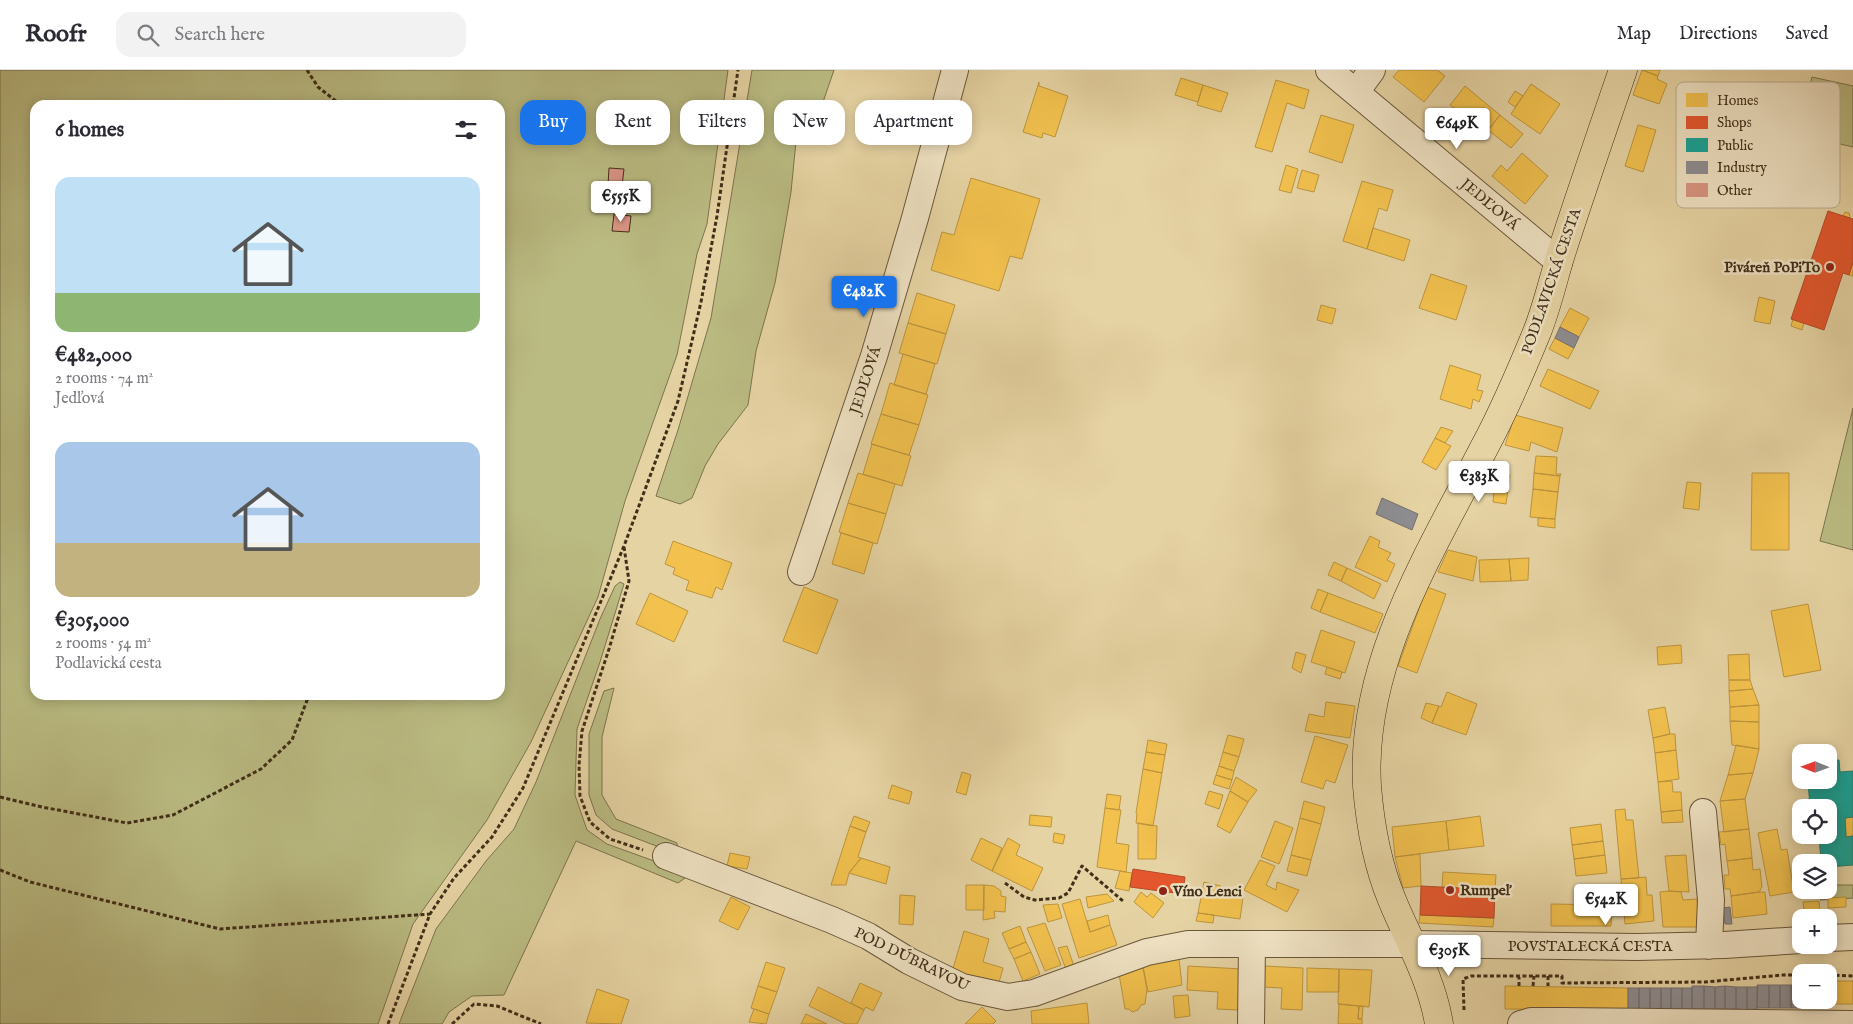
<!DOCTYPE html>
<meta charset="utf-8">
<style>
body{margin:0;font-family:"IM FELL English",serif;background:#f2f2f3;color:#2b2b33;height:100vh;display:flex;flex-direction:column;font-size:19px;white-space:nowrap}
*{box-sizing:border-box;margin:0}
p{font-size:16px;color:#7c7c81}
.icon{flex:none;width:28px;height:28px;fill:none;stroke:currentColor;stroke-width:2;stroke-linecap:round;stroke-linejoin:round}
.map{position:relative;flex:1;overflow:hidden}
.sheet{position:absolute;left:30px;top:30px;width:475px;height:600px;display:flex;flex-direction:column;background:#fff;border-radius:15px;box-shadow:0 2px 12px #0003}
.sheet>*{flex:none}
.top-card{position:absolute;left:520px;top:30px;width:475px;height:45px;display:flex;gap:10px}
.needle{width:32px;rotate:271deg}
.buttons{position:absolute;left:1792px;top:674px;display:grid;gap:10px}
.buttons a{display:grid;place-items:center;width:45px;height:45px;border-radius:10px;background:#fff;box-shadow:0 2px 12px #0003;font-size:25px}
.price{position:absolute;translate:-50% -42px;padding:0 11px;border-radius:5px;background:#fff;color:#222;font-size:16px;line-height:32px;filter:drop-shadow(0 1px 2px #0008)}
.price::after{content:'';position:absolute;left:50%;top:30px;width:15px;height:11px;margin-left:-8px;background:inherit;clip-path:polygon(0 0,100% 0,50% 100%)}
.price.selected{background:#1a73e8;color:#fff}
ul{padding:0;list-style:none}
li{display:grid;align-content:center;gap:10px;height:265px;padding:0 25px}
li span{display:grid;place-items:center;height:155px;border-radius:15px;color:#555}
li>.icon{margin-inline-start:auto}
span .icon{width:90px;height:90px;fill:#fffc;stroke-width:1}
li b{font-size:21px}
h2{display:flex;justify-content:space-between;align-items:center;height:60px;padding:0 25px;font-size:21px}
.tag{padding:0 18px;border-radius:15px;background:#fff;box-shadow:0 2px 12px #0003;font-size:18px;line-height:45px}
.tag.selected{background:#1a73e8;color:#fff}
header{display:flex;align-items:center;gap:30px;box-sizing:border-box;height:70px;padding:0 25px;background:#fff;border-bottom:1px solid #e1e1e2}
header strong{font-size:24px}
nav{display:flex;gap:28px;margin-inline-start:auto;font-size:18px}
.search{width:350px;height:45px;background:#f2f2f3;display:flex;align-items:center;gap:12px;box-sizing:border-box;padding:0 18px;border-radius:15px;color:#7c7c81;font-size:19px}
.map>svg:first-child{display:block}
.green{fill:#babb82;stroke:#7d744e;fill-rule:evenodd}
.homes{fill:#f2c14e;stroke:#bd953e}
.shops{fill:#e4572e;stroke:#b34b28}
.public{fill:#17a398;stroke:#238072}
.industry{fill:#8d8d92;stroke:#76706e}
.building{fill:#da9584;stroke:#402e19}
.lines{fill:none;stroke-linecap:round;stroke-linejoin:round}
.minor-casing{stroke:#6a573c;stroke-width:28}
.major-casing{stroke:#402e19;stroke-width:29}
.path{stroke:#402e19;stroke-width:3;stroke-dasharray:4 2.5;stroke-linecap:butt}
.minor{stroke:#efe2c3;stroke-width:26}
.major{stroke:#e6d3a3;stroke-width:28}
.poi-dot{fill:#8f2418;stroke:#efe2c3;stroke-width:2}
.labels{text-anchor:middle;stroke-width:5;stroke-linejoin:round;paint-order:stroke}
.street-label{font-size:15px;fill:#402e19;stroke:#efe2c3}
.poi-label{font-size:15px;font-weight:bold;fill:#402e19;stroke:#efe2c3;text-anchor:start}
.key{fill:#efe2c3;stroke:#baac90;stroke-width:1}
.key-label{font-size:14px;fill:#402e19}
</style>
<header>
<strong>Roofr</strong>
<div class="search"><svg class="icon" aria-label="search" viewBox="0 0 24 24"><circle cx="10" cy="10" r="6"/><path d="M15 15l6 6"/></svg>Search here</div>
<nav><a>Map</a><a>Directions</a><a>Saved</a></nav>
</header>
<div class="map">
<svg width="1853" height="954" viewBox="0 0 1853 954">
<rect width="100%" height="100%" fill="#e6d3a3"/>
<filter id="stains"><feTurbulence type="fractalNoise" baseFrequency=".004" numOctaves="4"/><feColorMatrix values="0 0 0 0 .2 0 0 0 0 .09 0 0 0 0 .02 0 0 0 .5 -.17"/></filter>
<radialGradient id="worn" r=".72"><stop offset=".6" stop-color="#630" stop-opacity="0"/><stop offset="1" stop-color="#630" stop-opacity=".3"/></radialGradient>
<path class="green" d="M0,0H728L707,154L697,184L677,285L625,431L598,527L531,672L487,750L413,854L378,954H0ZM35,35H500V625H35Z
M752,0H834L822,35L797,61L791,122L785,157L775,213L756,281L748,335L718,374L705,396L692,428L680,434L656,426L678,360L711,248Z
M1812,7L1853,16V77L1798,64Z
M1853,338V480L1820,471Z
M620,512L624,514L600,592L577,659L575,725L587,760L607,774L679,800L685,808L678,813L576,771L504,925L472,926L449,942L442,954H399L436,859L486,791L514,759L536,712L600,549L615,516Z
M614,618L602,667V725L616,749L677,773L678,782H672L612,759L596,745L589,725V664L604,621Z
M1829,815H1853V828L1820,830L1824,820H1829Z"/>
<path class="homes" d="M1399,0H1437L1445,6L1424,32L1393,7Z
M1642,0H1660L1658,6Z
M1642,0L1658,6L1657,9L1667,14L1659,34L1633,25Z
M1181,8L1203,15L1198,32L1175,25Z
M1276,10L1309,20L1304,39L1287,33L1272,82L1255,77Z
M1039,12V16L1068,26L1055,67L1043,63L1042,68L1023,62Z
M1531,14L1560,34L1540,64L1511,44Z
M1203,15L1228,23L1221,42L1197,35Z
M1465,16L1500,45L1486,63L1450,35Z
M1515,21L1523,26L1515,37L1508,32Z
M1321,45L1354,55L1342,93L1309,82Z
M1500,45L1523,64L1511,78L1488,60Z
M1638,55L1656,60L1643,102L1625,96Z
M1522,83L1548,106L1525,134L1492,106L1501,95L1507,101Z
M1286,95L1298,99L1291,123L1279,120Z
M1302,100L1319,105L1314,122L1297,118Z
M971,108L1040,129L1022,189L1010,186L999,221L931,200L942,162L954,165Z
M1362,111L1393,120L1387,141L1379,138L1367,179L1343,171Z
M1845,142L1849,143L1850,148L1843,146Z
M1373,158L1410,170L1404,191L1367,179Z
M1853,192V206L1849,205Z
M1431,204L1467,216L1456,250L1419,238Z
M917,223L955,235L946,264L908,253Z
M1759,227L1775,231L1770,254L1754,251Z
M1321,235L1336,239L1332,254L1317,250Z
M1570,238L1589,248L1579,267L1560,257Z
M1793,249L1804,253L1802,260L1791,256Z
M908,253L946,264L937,294L899,283Z
M1555,268L1574,278L1568,289L1549,279Z
M903,284L935,294L926,324L894,315Z
M1450,295L1481,305L1477,320L1483,321L1479,332L1473,329L1471,339L1440,329Z
M1548,299L1599,321L1590,339L1540,316Z
M890,313L928,325L919,355L881,344Z
M881,344L919,355L909,385L871,374Z
M1515,345L1563,358L1557,382L1531,372L1529,381L1505,375Z
M1441,357L1453,361L1445,373L1435,368Z
M1435,368L1451,376L1436,400L1422,392Z
M872,374L911,386L902,416L863,404Z
M1536,386L1557,387L1556,404H1561L1560,406L1534,403Z
M858,403L895,414L886,444L848,433Z
M1534,403L1560,406L1558,422L1533,419Z
M1752,403H1789V480H1751Z
M1496,404L1510,405L1509,413L1495,411Z
M1495,411L1509,413L1506,434L1493,432Z
M1687,412L1701,413L1699,440L1683,438Z
M1533,419L1558,422L1555,449L1530,447Z
M848,433L886,444L877,474L839,462Z
M1538,448L1555,449V458L1538,456Z
M841,463L873,473L864,504L832,494Z
M1370,466L1380,471L1378,477L1391,483L1387,490L1395,494L1387,512L1355,497Z
M673,471L732,493L722,520L716,517L712,528L686,520L689,511L673,504L675,498L665,494Z
M1448,480L1477,487L1473,511L1438,502Z
M1529,488L1528,510L1511,511L1509,489Z
M1509,489L1511,511L1480,512L1479,490Z
M1334,492L1347,498L1341,511L1328,505Z
M1347,498L1381,514L1374,529L1341,511Z
M804,517L838,530L817,584L783,571Z
M1427,517L1446,524L1417,603L1398,596Z
M1318,519L1328,523L1320,542L1311,538Z
M650,523L688,541L674,572L636,554Z
M1328,523L1383,544L1375,563L1320,542Z
M1808,534L1821,600L1784,607L1771,541Z
M1321,560L1355,572L1345,603L1311,592Z
M1681,575L1682,593L1658,595L1657,577Z
M1296,582L1306,585L1301,603L1292,598Z
M1749,584L1750,610H1729L1728,585Z
M1327,597L1342,602L1340,609L1325,604Z
M1729,610H1750L1753,619L1729,621Z
M1753,619L1759,635L1730,637L1729,621Z
M1447,622L1477,634L1466,665L1432,653L1439,636L1441,637Z
M1326,632L1355,636L1350,668L1305,661L1309,644L1324,647Z
M1426,633L1439,636L1432,653L1421,648Z
M1759,635V652L1730,651V637Z
M1665,637L1670,664L1653,668L1648,640Z
M1730,651L1759,652V679L1732,675Z
M1670,664H1675L1676,680L1655,683L1653,668Z
M1228,665L1244,669L1239,687L1223,682Z
M1315,666L1348,675L1335,713L1326,710L1323,719L1301,712Z
M1148,670L1167,674L1165,685L1146,682Z
M1736,675L1759,679L1753,703L1728,705Z
M1676,680L1679,709L1658,712L1655,683Z
M1146,682L1165,685L1162,703L1143,699Z
M1223,682L1239,687L1234,701L1219,696Z
M1219,696L1234,701L1232,710L1216,705Z
M1143,699L1162,703L1153,756L1136,753L1137,744L1136,743Z
M962,702L971,705L966,725L956,722Z
M1753,703L1745,729L1720,731L1728,705Z
M1216,705L1232,710L1229,719L1213,714Z
M1236,707L1257,720L1248,732L1230,721Z
M1672,711L1673,722H1681L1682,740L1661,742L1658,712Z
M892,715L912,722L909,734L888,728Z
M1209,721L1223,725L1219,739L1205,734Z
M1230,721L1248,732L1230,763L1217,756Z
M1107,724L1121,726L1119,740L1105,738Z
M1745,729L1749,759L1724,762L1720,731Z
M1304,731L1325,737L1321,754L1300,748Z
M1105,738L1121,740L1116,773L1129,775L1126,802L1097,797Z
M1625,739L1626,750H1633L1639,808L1621,809L1615,740Z
M1682,740L1683,752L1662,753L1661,742Z
M1030,745L1052,747L1051,757L1029,755Z
M854,746L870,752L866,762L850,756Z
M1480,746L1484,776L1449,780L1446,751Z
M1853,747V766L1846,767L1845,748Z
M1300,748L1321,754L1311,790L1291,785Z
M1275,751L1293,758L1279,794L1261,787Z
M1446,751L1449,780L1395,787L1392,757Z
M1138,753L1157,756L1156,789H1138Z
M1601,754L1603,771L1572,775L1570,758Z
M850,756L866,762L858,787L861,788L849,803L846,815H831Z
M1749,759L1752,788L1727,791L1725,774L1721,775L1719,762Z
M1777,759L1781,780L1787,779L1794,822L1770,826L1758,763Z
M1054,763L1065,765L1063,774L1053,772Z
M981,768L1002,778L992,801L971,790Z
M1008,768L1020,775L1016,785L1043,798L1032,821L992,801Z
M1603,771L1605,785L1574,789L1572,775Z
M730,783L750,787L747,799L727,796Z
M1420,784L1421,816L1403,818L1395,787Z
M1291,785L1311,790L1307,806L1287,801Z
M1605,785L1607,803L1576,806L1574,789Z
M1686,785L1689,822L1669,821L1665,786Z
M861,788L890,797L886,814L849,803Z
M1752,788L1753,800L1760,799L1762,817L1759,822L1731,826L1730,819H1725L1724,805H1729L1727,791Z
M1260,790L1275,796L1266,815L1276,820L1277,812L1299,820L1287,842L1244,820Z
M1120,801L1132,803L1129,821L1115,818Z
M1443,802L1496,805L1495,820L1442,817Z
M1646,807L1647,825H1652L1654,851L1625,854L1621,809Z
M1204,812L1221,816L1219,822L1243,827L1240,849L1198,843Z
M966,815H984V840H966Z
M984,815L994,816L1001,821V826L1006,827L1005,842L994,841L995,848L983,850Z
M1669,821L1681,822L1683,830L1697,829L1699,857H1663L1660,822Z
M1141,822L1147,827L1151,823L1164,833L1153,848L1134,832Z
M1759,822H1765L1767,844L1733,848L1731,826Z
M1107,824L1114,831L1088,838L1086,827Z
M900,825L915,826L913,855L899,854Z
M731,827L750,837L738,860L719,851Z
M1846,827V837L1828,838V828Z
M1080,829L1090,862L1110,855L1117,875L1079,888L1062,834Z
M1819,831L1820,846L1805,847L1803,832Z
M1058,834L1062,848L1048,852L1043,835Z
M1551,834L1612,835L1611,856H1551Z
M1198,843L1214,845L1213,853L1196,851Z
M1108,845L1110,855L1090,862L1087,851Z
M1420,845L1494,848L1493,857L1419,853Z
M1045,853L1061,895L1045,901L1027,858Z
M1020,856L1026,872L1009,879L1002,863Z
M964,861L989,869L983,892L1003,898L998,916L952,902Z
M1026,872L1031,882L1014,889L1009,879Z
M1067,876L1075,899L1067,902L1058,878Z
M1031,882L1040,904L1023,911L1014,889Z
M1179,889L1182,915L1148,922L1143,896Z
M766,892L785,898L777,922L758,916Z
M1188,896L1242,899L1238,940L1217,939L1218,922L1187,920Z
M1264,896L1303,898L1302,940L1281,939L1282,918L1263,917Z
M1143,898L1147,919L1145,934L1141,935L1138,940L1132,942L1129,939H1125L1119,904Z
M1307,898L1339,899V922H1307Z
M1339,899L1372,900L1369,937L1338,934Z
M1829,911H1853V934H1822V930H1829Z
M860,913L882,923L873,941L866,937L864,940L851,933Z
M758,916L777,922L769,944L751,938Z
M1505,916L1628,918V940L1505,939Z
M818,917L864,940L857,954H846L809,936Z
M597,919L629,930L621,954L586,953Z
M1188,925L1190,946L1175,948L1173,926Z
M1087,933L1089,954H1032L1031,941Z
M1339,934L1359,936L1358,949H1362V954H1338Z
M1359,936H1363L1362,949H1358Z
M982,937L996,951L993,954H965Z
M754,939L769,944L766,954L749,952Z
M806,944L827,954H801Z"/>
<path class="shops" d="M1828,141L1853,149V192L1849,205L1843,203L1824,260L1791,249Z
M1133,799L1185,807L1183,824L1130,817Z
M1421,816L1495,820L1494,848L1420,845Z"/>
<path class="public" d="M1839,690L1840,702L1853,701V747L1845,748L1846,767L1853,766V795L1829,797V792H1821L1819,765H1829V738H1810L1808,710H1829V691Z"/>
<path class="industry" d="M1560,257L1579,267L1574,278L1555,268Z
M1382,428L1418,444L1412,460L1376,444Z
M1730,837L1732,854H1725L1723,838Z
M1757,915H1769V938H1757Z
M1769,915H1780V938H1769Z
M1780,915H1791V938H1780Z
M1791,915H1801V938H1791Z
M1801,915V930H1812V938H1801Z
M1692,916H1704V939H1692Z
M1704,916L1715,917V939H1704Z
M1725,916L1736,917V939H1725Z
M1725,916V939H1715V917Z
M1736,917H1747V940L1736,939Z
M1747,917H1758L1757,939L1747,940Z
M1628,918H1639V941L1628,940Z
M1639,918H1650V940L1639,941Z
M1650,918H1661V941L1650,940Z
M1661,918H1671V941H1661Z
M1671,918H1682V941H1671Z
M1682,918H1692V941H1682Z
M1812,930H1822V938H1812Z"/>
<path class="building" d="M629,41V58H615V42Z
M609,98L624,99L622,116L608,115Z
M614,144L631,146L629,162L612,161Z"/>
<g class="lines">
<defs>
<path id="minor" d="M1329,0L1559,192
M1356,22L1372,0
M801,502L874,286L915,148L955,0
M1703,742L1711,830L1709,876
M666,786L832,850L868,866L909,891L962,917L1008,927L1034,923L1147,882L1188,874H1411L1637,877L1724,875L1801,870
M1829,868L1853,867
M1251,954L1252,874
M1521,954L1531,951H1562L1853,954"/>
<path id="major" d="M1439,954C1432,910 1409,871 1392,830C1378,796 1370,754 1367,716C1360,593 1430,483 1484,378C1504,341 1521,301 1537,262C1547,237 1553,210 1561,184C1581,122 1602,61 1623,0"/>
</defs>
<use href="#minor" class="minor-casing"/>
<use href="#major" class="major-casing"/>
<path class="path" d="M307,0L318,17L341,35
M624,477L629,511L609,579L582,661L579,695L580,726L590,752L610,769L643,780
M0,727L42,737L127,753L173,745L261,699L292,670L309,625
M0,800L30,812L220,859L430,844
M1005,813L1024,827L1035,830L1059,828L1068,823L1082,796L1123,831
M1829,905L1853,906
M1548,906V916
M1519,916V907
M1533,916L1534,906
M1464,940L1463,909L1471,906H1562V913L1705,912L1783,905H1801
M388,954L430,844L454,808L492,767L523,718L624,476L678,331L701,232L717,146L738,0
M452,954L474,934L497,936L541,954"/>
<use href="#minor" class="minor"/>
<use href="#major" class="major"/>
</g>
<g class="poi-dot">
<circle cx="1830" cy="197" r="5"/>
<circle cx="1450" cy="820" r="5"/>
<circle cx="1163" cy="821" r="5"/>
</g>
<g class="labels">
<g class="street-label">
<text transform="translate(1490 134) rotate(40)" y="5">JEDĽOVÁ</text>
<text transform="translate(1551 211) rotate(-71)" y="5">PODLAVICKÁ CESTA</text>
<text transform="translate(865 310) rotate(-72)" y="5">JEDĽOVÁ</text>
<text x="1590" y="881">POVSTALECKÁ CESTA</text>
<text transform="translate(912 889) rotate(26)" y="5">POD DÚBRAVOU</text>
</g>
<g class="poi-label">
<text x="1820" y="202" text-anchor="end">Piváreň PoPiTo</text>
<text x="1460" y="825">Rumpeľ</text>
<text x="1173" y="826">Víno Lenci</text>
</g>
</g>
<rect x="1676" y="12" width="164" height="126" rx="8" class="key"/>
<rect x="1686" y="23" width="22" height="14" fill="#f2c14e"/>
<rect x="1686" y="46" width="22" height="13" fill="#e4572e"/>
<rect x="1686" y="68" width="22" height="14" fill="#17a398"/>
<rect x="1686" y="91" width="22" height="13" fill="#8d8d92"/>
<rect x="1686" y="113" width="22" height="14" fill="#da9584"/>
<g class="key-label">
<text x="1717" y="35">Homes</text>
<text x="1717" y="57">Shops</text>
<text x="1717" y="80">Public</text>
<text x="1717" y="102">Industry</text>
<text x="1717" y="125">Other</text>
</g>
<rect width="100%" height="100%" filter="url(#stains)"/>
<rect width="100%" height="100%" fill="url(#worn)"/>
</svg>
<div class="buttons">
<a><svg class="needle" viewBox="-14 -14 28 28"><path d="M0-13l5 13h-10z" fill="#e53935"/><path d="M0 13l5-13h-10z" fill="#7c7c81"/></svg></a>
<a><svg class="icon" aria-label="locate" viewBox="0 0 24 24"><circle cx="12" cy="12" r="6"/><path d="M12 2v4M12 18v4M2 12h4M18 12h4"/></svg></a>
<a><svg class="icon" aria-label="layers" viewBox="0 0 24 24"><path d="M12 4l9 5-9 5-9-5zM3 14l9 5 9-5"/></svg></a>
<a>+</a>
<a>−</a>
</div>
<b class="price" style="left:1457px;top:80px">€649K</b>
<b class="price" style="left:621px;top:153px">€555K</b>
<b class="price selected" style="left:864px;top:248px">€482K</b>
<b class="price" style="left:1479px;top:433px">€383K</b>
<b class="price" style="left:1606px;top:856px">€542K</b>
<b class="price" style="left:1449px;top:907px">€305K</b>
<div class="top-card">
<a class="tag selected">Buy</a>
<a class="tag">Rent</a>
<a class="tag">Filters</a>
<a class="tag">New</a>
<a class="tag">Apartment</a>
</div>
<section class="sheet">
<h2>6 homes<svg class="icon" aria-label="filters" viewBox="0 0 24 24"><path d="M4 7h16M4 17h16"/><circle cx="9" cy="7" r="2"/><circle cx="15" cy="17" r="2"/></svg></h2>
<ul>
<li><span style="background:linear-gradient(#bfe0f5 75%,#8fb573 0)"><svg class="icon" aria-label="home" viewBox="0 0 24 24"><path d="M3 11l9-7 9 7M6 9v11h12V9"/></svg></span><div><b>€482,000</b><p>2 rooms · 74 m²</p><p>Jedľová</p></div></li>
<li><span style="background:linear-gradient(#a9c7e8 65%,#c2b280 0)"><svg class="icon" aria-label="home" viewBox="0 0 24 24"><path d="M3 11l9-7 9 7M6 9v11h12V9"/></svg></span><div><b>€305,000</b><p>2 rooms · 54 m²</p><p>Podlavická cesta</p></div></li>
</ul>
</section>
</div>
